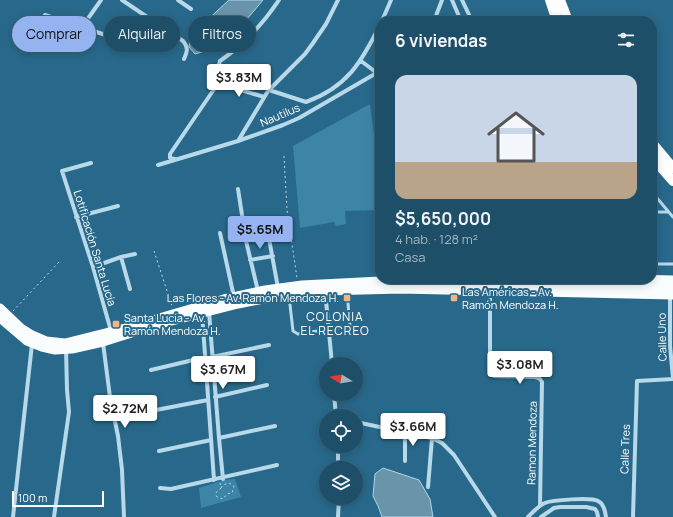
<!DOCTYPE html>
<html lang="es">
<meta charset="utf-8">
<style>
body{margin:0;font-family:Manrope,sans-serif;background:#26566e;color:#f1f3f6;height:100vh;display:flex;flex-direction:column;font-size:15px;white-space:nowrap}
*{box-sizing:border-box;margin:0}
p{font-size:13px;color:#a1b5c0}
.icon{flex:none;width:22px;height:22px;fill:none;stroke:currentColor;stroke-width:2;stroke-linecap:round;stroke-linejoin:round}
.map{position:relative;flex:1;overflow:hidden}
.side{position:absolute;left:375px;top:16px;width:282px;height:268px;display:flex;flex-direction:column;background:#1e4f68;border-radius:16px;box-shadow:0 2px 10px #0003,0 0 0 1px #3c667c}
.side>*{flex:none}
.top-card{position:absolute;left:12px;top:16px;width:303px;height:36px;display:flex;gap:8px}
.needle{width:26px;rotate:281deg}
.buttons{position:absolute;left:319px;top:357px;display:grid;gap:8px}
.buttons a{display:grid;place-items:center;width:44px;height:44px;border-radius:50%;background:#1e4f68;box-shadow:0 2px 10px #0003,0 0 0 1px #3c667c;font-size:20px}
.scale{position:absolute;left:12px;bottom:10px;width:92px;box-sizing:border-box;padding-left:4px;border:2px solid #fff;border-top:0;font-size:11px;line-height:14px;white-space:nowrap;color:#fff;-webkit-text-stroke:3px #28698b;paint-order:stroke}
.price{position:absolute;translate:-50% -34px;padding:0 9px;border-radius:4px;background:#fff;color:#222;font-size:13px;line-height:26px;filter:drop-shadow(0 1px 2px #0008)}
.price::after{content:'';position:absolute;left:50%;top:24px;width:12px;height:9px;margin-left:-6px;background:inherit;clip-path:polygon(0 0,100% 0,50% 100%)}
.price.active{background:#95b2f1;color:#111}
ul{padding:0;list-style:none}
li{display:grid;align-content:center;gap:8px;height:212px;padding:0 20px}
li+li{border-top:1px solid #3c667c}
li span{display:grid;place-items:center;height:124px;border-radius:12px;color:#555}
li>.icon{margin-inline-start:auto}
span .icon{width:72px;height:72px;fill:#fffc;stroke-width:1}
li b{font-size:17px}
h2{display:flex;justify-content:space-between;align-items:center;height:48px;padding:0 20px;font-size:17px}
.pill{padding:0 14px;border-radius:18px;background:#1e4f68;box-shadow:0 2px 10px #0003,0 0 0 1px #3c667c;font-size:14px;line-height:36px}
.pill.active{background:#95b2f1;color:#111}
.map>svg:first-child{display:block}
.green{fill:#3d85a7}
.water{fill:#6a94aa;stroke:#acd6ea}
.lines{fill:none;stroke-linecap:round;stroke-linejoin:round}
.path{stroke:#b7d9e9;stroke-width:1;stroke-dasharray:2 3;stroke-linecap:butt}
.lane{stroke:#b7d9e9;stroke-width:3}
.street{stroke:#b7d9e9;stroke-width:4}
.primary{stroke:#fafdfe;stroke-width:9}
.highway{stroke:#fff;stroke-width:10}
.poi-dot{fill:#f1b67e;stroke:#28698b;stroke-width:1.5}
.labels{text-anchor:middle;stroke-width:4;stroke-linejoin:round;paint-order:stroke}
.street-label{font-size:11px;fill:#fff;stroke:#28698b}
.poi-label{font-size:11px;fill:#fff;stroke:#28698b;text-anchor:start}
.neighbourhood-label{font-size:12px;letter-spacing:1px;fill:#fff;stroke:#28698b}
</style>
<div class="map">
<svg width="673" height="517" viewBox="0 0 673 517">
<rect width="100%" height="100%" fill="#28698b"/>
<path class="green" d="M370,104L380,180V210L345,211L346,224L336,226L334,222L300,228L293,146Z
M235,479L241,497L201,508L199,488L224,480Z"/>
<path class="water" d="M229,0H263C245,22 224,47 195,54L189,47L191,35Z
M383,468L419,480L430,499L433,517H382L378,506L373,496L375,474Z"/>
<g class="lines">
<path class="path" d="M284,156L287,210L297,278
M154,251L172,306
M13,311L59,262
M220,483L221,488C218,491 214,492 217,497L223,499L227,494L232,493L234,486L229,483L223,485L221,488"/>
<path class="lane" d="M652,192L673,217
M652,212H669
M652,264H673
M289,296L293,331L298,334L350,326L347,292"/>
<path class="street" d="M122,0L183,41C189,48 187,52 184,59
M178,0L191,9
M452,0L461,21
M462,0L472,21
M45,15L136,45
M382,21L391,0
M434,21L442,0
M82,27L101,0
M361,61L377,73
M223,76L218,68L220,61C243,45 263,24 279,0
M223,76L270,89
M218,83L264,97
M269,90L306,102C347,87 361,63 380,25
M238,141L268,91L305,54L313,43L326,24L338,0
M175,159L170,158V154L223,76
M91,163L62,171L93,267L111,331
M158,165L238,141L283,125L299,118L380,71
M238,189L246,241L258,291
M76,217L118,206
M220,233L234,297
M268,233L278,288
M121,257L130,289
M250,260L273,256
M93,267L121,257L135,254
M325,290L332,364
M490,291V373L494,376L535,377L540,379L542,382L540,505
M670,295V346L673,378
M209,312L219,438L223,479
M202,313L214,480
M103,343L110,397L118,436L122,470L124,517
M212,357L269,345
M151,370L206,357
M334,394L336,416
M215,397L267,385
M156,410L208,400
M356,422L432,438L442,443L454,455L495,517
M219,438L275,426
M338,446V468
M159,451L211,440
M405,461V433
M428,487L432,438
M160,488L171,489L277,465
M13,517L32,344
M54,517L69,412L67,390L66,349
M338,517L339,498
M528,517C533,512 538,506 545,503C552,500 591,497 598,501C604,504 605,511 606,517
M541,517L554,508L560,507H586L595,509L597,512L598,517
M633,517L637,381L673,379"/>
<path class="primary" d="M634,279L673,280
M0,308L21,328L32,335L46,341L65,343L125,328L224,299L265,290L302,285L380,281L673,288
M0,318L27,341L42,347L55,350L72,349L103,342L160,324L238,304L279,296L325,291L401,289L673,295"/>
<path class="highway" d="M550,0L557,21
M560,0L568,21
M652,143L673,168
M652,157L673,181"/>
</g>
<g class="poi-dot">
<rect x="343" y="294" width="8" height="8" rx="2"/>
<rect x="450" y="294" width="8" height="8" rx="2"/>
<rect x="112" y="320" width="8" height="8" rx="2"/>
</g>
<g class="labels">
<g class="street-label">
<text transform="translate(280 115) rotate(-23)" y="4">Nautilus</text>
<text transform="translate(95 248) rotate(73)" y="4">Lotificación Santa Lucía</text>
<text transform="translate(662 337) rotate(-91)" y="4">Calle Uno</text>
<text transform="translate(532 443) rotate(-89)" y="4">Ramon Mendoza</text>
<text transform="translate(625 449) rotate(-88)" y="4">Calle Tres</text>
</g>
<g class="poi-label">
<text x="462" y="296">Las Américas - Av.<tspan x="462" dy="13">Ramón Mendoza H.</tspan></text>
<text x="339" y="302" text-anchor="end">Las Flores - Av. Ramón Mendoza H.</text>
<text x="124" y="322">Santa Lucía - Av.<tspan x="124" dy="13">Ramón Mendoza H.</tspan></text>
</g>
<g class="neighbourhood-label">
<text x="335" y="321">COLONIA<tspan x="335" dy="14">EL RECREO</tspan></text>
</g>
</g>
</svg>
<div class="buttons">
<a><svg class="needle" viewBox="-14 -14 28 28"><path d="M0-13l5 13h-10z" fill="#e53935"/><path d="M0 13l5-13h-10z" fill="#a1b5c0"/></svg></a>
<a><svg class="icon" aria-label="locate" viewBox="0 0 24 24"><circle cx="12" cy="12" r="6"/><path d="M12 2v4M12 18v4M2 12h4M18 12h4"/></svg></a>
<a><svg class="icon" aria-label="layers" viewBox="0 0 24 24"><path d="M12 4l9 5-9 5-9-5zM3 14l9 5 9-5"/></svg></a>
</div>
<div class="scale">100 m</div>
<b class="price" style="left:239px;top:98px">$3.83M</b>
<b class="price active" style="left:260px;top:250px">$5.65M</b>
<b class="price" style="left:520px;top:385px">$3.08M</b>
<b class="price" style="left:223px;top:390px">$3.67M</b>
<b class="price" style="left:125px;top:429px">$2.72M</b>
<b class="price" style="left:413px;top:447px">$3.66M</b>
<div class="top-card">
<a class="pill active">Comprar</a>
<a class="pill">Alquilar</a>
<a class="pill">Filtros</a>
</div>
<section class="side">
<h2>6 viviendas<svg class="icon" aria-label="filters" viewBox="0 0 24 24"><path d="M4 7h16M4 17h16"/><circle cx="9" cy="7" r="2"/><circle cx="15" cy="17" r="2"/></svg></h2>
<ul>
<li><span style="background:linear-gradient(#c9d6e8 70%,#b9a48a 0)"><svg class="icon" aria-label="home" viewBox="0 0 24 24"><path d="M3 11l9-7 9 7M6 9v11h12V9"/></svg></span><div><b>$5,650,000</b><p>4 hab. · 128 m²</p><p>Casa</p></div></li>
</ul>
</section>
</div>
